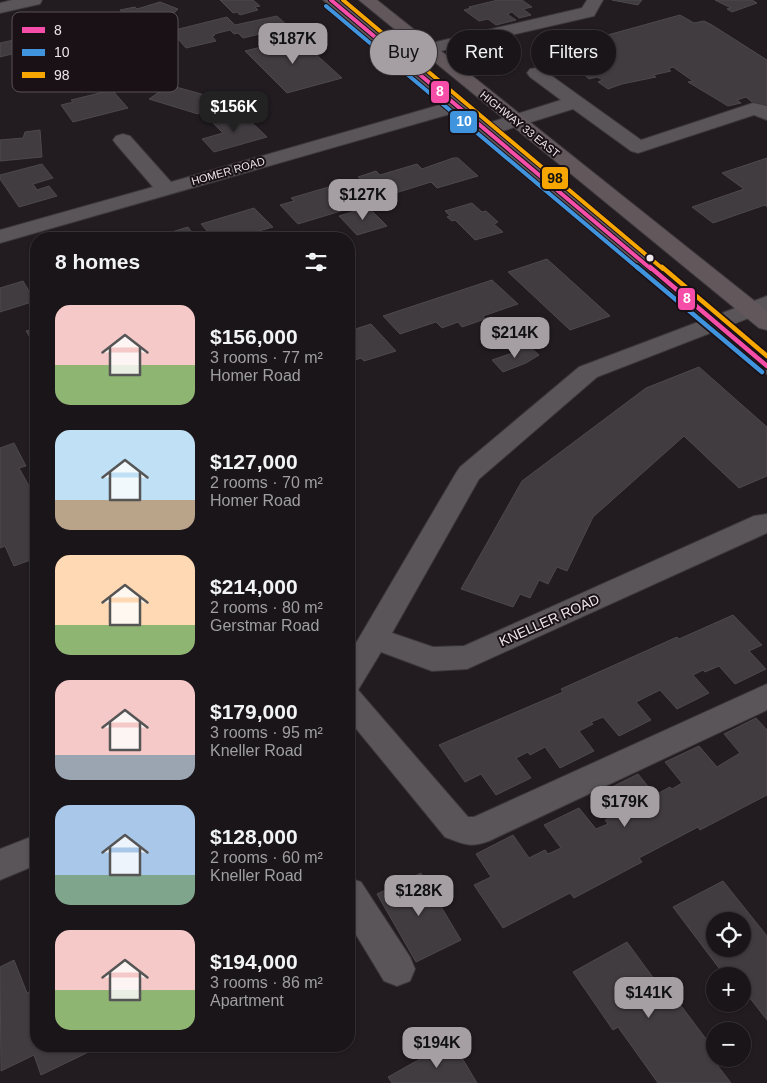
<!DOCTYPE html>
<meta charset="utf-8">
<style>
body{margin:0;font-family:Arial,sans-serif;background:#231e21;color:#f1f3f6;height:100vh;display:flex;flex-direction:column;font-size:19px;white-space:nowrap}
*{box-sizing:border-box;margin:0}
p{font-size:16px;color:#9f9fa2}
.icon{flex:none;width:28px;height:28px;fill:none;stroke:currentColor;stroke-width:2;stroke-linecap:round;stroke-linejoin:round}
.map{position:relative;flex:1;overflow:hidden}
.drawer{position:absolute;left:30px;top:232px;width:325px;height:820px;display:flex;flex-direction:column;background:#1a1518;border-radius:20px;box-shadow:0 1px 4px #0004,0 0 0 1px #383437}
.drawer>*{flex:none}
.guide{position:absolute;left:370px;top:30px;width:321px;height:45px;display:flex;gap:10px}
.tools{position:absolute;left:706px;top:912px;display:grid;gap:10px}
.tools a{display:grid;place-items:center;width:45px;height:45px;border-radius:50%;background:#1a1518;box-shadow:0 1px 4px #0004,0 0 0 1px #383437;font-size:25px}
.price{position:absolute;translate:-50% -42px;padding:0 11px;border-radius:10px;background:#a59fa3;color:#111;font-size:16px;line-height:32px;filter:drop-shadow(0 1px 2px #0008)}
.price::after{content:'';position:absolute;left:50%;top:30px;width:15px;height:11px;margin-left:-8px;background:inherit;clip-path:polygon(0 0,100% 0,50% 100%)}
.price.current{background:#222;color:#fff}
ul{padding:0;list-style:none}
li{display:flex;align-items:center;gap:15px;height:125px;padding:0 25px}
li span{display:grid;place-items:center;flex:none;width:140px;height:100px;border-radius:15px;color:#555}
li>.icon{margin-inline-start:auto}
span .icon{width:60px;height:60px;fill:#fffc;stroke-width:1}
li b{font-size:21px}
h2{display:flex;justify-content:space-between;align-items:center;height:60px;padding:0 25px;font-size:21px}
.pill{padding:0 18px;border-radius:22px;background:#1a1518;box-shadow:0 1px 4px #0004,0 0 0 1px #383437;font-size:18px;line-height:45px}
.pill.current{background:#a59fa3;color:#111}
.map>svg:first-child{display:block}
.building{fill:#413c40;stroke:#4c484c;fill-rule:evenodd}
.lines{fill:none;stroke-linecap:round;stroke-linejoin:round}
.minor-casing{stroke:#3c373a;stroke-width:2}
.major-casing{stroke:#3c373a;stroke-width:2}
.minor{fill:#595558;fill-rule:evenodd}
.major{fill:#62585c;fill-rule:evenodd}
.bus-1-far1-casing{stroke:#1a1117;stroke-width:6}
.bus-1-casing{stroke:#1a1117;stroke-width:8}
.bus-2-far1-casing{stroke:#1a1117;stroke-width:6}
.bus-2-casing{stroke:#1a1117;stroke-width:8}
.bus-3-far1-casing{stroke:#1a1117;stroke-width:6}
.bus-3-casing{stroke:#1a1117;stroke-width:8}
.bus-1-far1{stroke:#f54da8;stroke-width:4}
.bus-1{stroke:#f54da8;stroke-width:4.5}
.bus-2-far1{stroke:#4094de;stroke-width:4}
.bus-2{stroke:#4094de;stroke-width:4.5}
.bus-3-far1{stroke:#f7a600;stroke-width:4}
.bus-3{stroke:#f7a600;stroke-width:4.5}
.bus-dot{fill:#ece5ea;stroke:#1a1117;stroke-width:2}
.labels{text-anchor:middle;stroke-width:4;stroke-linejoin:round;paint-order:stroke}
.far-street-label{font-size:11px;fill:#ece5ea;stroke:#1a1117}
.street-label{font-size:14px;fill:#ece5ea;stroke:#1a1117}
.key{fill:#1a1117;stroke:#595156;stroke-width:1}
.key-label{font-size:14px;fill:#ece5ea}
.line-badge{stroke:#1a1117;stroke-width:2}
.badge-label{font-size:14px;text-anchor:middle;font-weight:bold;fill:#fff}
.pale-badge-label{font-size:14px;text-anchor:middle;font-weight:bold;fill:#111}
</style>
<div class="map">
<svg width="767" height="1083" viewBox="0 0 767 1083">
<rect width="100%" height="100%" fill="#221c20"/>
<path class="building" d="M220,0H253L260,6L255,7L258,10L240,15L237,12L233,13Z
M498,0H522L532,7L523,9L531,15L519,18L512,12L507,14L516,20L496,25L488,19L479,21L464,10L471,8L469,7Z
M612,0H642L638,5Z
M715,0H752L757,3L732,12L727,9L731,8Z
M160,2L178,9L175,12L147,19L139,23L146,30L134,33L126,26L136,23L135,22L124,24L118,19L126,17L120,10L135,7L137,9Z
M680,15L694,23L704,21L712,25L767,60V107L756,105L746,97L737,100L741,103L728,106L688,82L693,81L673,67L668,69L671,71L653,75L656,77L622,84L608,89L598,82L603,80L597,77L589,79L571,63L568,64L564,62L573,60L557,49Z
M277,16L289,27L243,38L238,33L234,34L230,30L214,34L215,35L212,36L216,41L186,48L171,31L227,17L235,25Z
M23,38L32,49L0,57V43Z
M298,38L342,78L287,93L245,51Z
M169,85L219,99L198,114L149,99Z
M112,90L128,108L73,122L61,105L73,102L71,100Z
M243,114L267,137L214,152L202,139L223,133L213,123Z
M40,130L42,157L0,161V140L23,138L25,132Z
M453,158H458L478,176L437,188L431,182L376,199L360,182L363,181L358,177L376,171L380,175L417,164L422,169Z
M767,158V207L765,205L713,223L692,207L744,189L722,173Z
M42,164L53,178L33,184L37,190L49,186L57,196L19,207L0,179V175Z
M332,186L354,207L298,224L280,205L294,201L291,198Z
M472,203L482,212L486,211L498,222L494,224L503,232L475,240L455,220L452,221L447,217L450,216L445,211Z
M368,207L387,226L357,235L339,216Z
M254,208L273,227L230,239H214L201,224Z
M188,227L197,239H149Z
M547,259L610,316L570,330L508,272Z
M492,280L518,304L483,316L485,319L462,327L458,322L442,328L436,322L400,334L383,316Z
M23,281L35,301L0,312V288Z
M371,324L396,351L364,361L361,358L349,362V331Z
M36,328V347L26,331Z
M530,347L539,355L526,363L503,372L492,360Z
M699,367L767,427V476L739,488L684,436L593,517L567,571L557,567L548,584L539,580L530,598L520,594L513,607L461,589L522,481L646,388Z
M14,443L26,466L19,468L34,495L36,494V558L14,566L5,546L0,548V448Z
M733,615L762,645L749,651L766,669L735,684L719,666L705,672L703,670L693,675L709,693L677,709L660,690L636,702L651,720L619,736L603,717L591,722L593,724L579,731L594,751L560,768L545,747L530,755L528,752L516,758L531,778L496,795L481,774L465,782L439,745L563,692L561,689L677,637L679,639Z
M756,718L767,730V795L700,830L698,827L639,858L642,862L574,898L570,893L503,928L474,885L491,877L476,854L513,835L529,858L545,850L548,854L561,848L544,825L579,808L596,829L608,824L605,820L621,812L604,791L638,774L655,795L670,787L672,789L682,783L665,762L699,746L717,767L740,753L724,734Z
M421,873L461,940L416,962L377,894Z
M723,881L767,936V1020L742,988V976H725L673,907ZM715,921H742V949H715Z
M627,942L668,998L673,995L715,1051V1055L711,1057L731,1083H658L618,1027L613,1030L573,972Z
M14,960L27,993L35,989L36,993V1046H96L97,1048L41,1075L34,1055L1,1071L0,967Z
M452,1041L477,1083H392L388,1077Z"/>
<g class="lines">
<defs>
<path id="minor" d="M12,0H42L40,4L0,13V3Z
M587,0H603L594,16L397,61L391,60L388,56L391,52L397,51L582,8Z
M536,68L542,69L641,140L753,103L767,106V120L754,115L638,153L631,151L573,109L493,134L486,136L479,134L476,130L479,126L561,100L530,77L527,73L530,69Z
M457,100L464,102L466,106L464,110L0,243V230L153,187L116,144L113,140L116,136L123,134L130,136L171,182Z
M767,296V311L597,377L479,479L392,633L433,647L464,646L754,516L767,514V533L467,669L432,671L381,652L358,690L468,817H474L767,684V710L489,841C470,848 463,844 445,837L349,720V655L456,473L460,467L579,367Z
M36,835V865L0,880V849Z
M349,878L361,882L410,957L415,969L410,981L397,986L384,981L349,923Z"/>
<path id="major" d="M323,0H341L767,354V374L758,371Z
M359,0H377L767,311V330L759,328Z"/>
</defs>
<use href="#minor" class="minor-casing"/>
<use href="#major" class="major-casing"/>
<use href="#minor" class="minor"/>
<use href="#major" class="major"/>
<defs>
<path id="bus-1-far1" d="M331,0L651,269"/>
<path id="bus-1" d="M650,267L767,366"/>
<path id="bus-2-far1" d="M326,6L639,269"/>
<path id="bus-2" d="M637,267L762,372"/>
<path id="bus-3-far1" d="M343,0L663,269"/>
<path id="bus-3" d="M662,267L767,356"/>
</defs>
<use href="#bus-1-far1" class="bus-1-far1-casing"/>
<use href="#bus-1" class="bus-1-casing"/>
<use href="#bus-2-far1" class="bus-2-far1-casing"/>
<use href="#bus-2" class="bus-2-casing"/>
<use href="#bus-3-far1" class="bus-3-far1-casing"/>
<use href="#bus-3" class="bus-3-casing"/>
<use href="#bus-1-far1" class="bus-1-far1"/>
<use href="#bus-1" class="bus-1"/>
<use href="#bus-2-far1" class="bus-2-far1"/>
<use href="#bus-2" class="bus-2"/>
<use href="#bus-3-far1" class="bus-3-far1"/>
<use href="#bus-3" class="bus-3"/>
</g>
<circle class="bus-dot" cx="650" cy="258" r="4.5"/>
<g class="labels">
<g class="far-street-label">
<text transform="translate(520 124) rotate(39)" y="4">HIGHWAY 33 EAST</text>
<text transform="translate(228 171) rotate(-16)" y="4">HOMER ROAD</text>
</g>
<g class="street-label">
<text transform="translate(549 620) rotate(-24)" y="5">KNELLER ROAD</text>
</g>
</g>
<rect x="12" y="12" width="166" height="80" rx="8" class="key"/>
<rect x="22" y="27" width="23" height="6" fill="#f54da8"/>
<rect x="22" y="49" width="23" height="7" fill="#4094de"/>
<rect x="22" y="72" width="23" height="6" fill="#f7a600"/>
<g class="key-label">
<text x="54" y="35">8</text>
<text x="54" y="57">10</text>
<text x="54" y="80">98</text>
</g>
<g class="line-badge">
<rect x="430" y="80" width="20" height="24" rx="5" fill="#f54da8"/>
<rect x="449" y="110" width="29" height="24" rx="5" fill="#4094de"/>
<rect x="541" y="166" width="28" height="24" rx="5" fill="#f7a600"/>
<rect x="677" y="287" width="19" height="24" rx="5" fill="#f54da8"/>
</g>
<g class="badge-label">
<text x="440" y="96">8</text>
<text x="464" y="126">10</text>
<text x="687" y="303">8</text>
</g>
<g class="pale-badge-label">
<text x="555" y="183">98</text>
</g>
</svg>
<div class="tools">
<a><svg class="icon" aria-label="locate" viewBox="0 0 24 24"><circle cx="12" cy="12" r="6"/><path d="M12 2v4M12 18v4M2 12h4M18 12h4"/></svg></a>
<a>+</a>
<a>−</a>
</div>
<b class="price" style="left:293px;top:65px">$187K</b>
<b class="price current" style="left:234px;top:133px">$156K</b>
<b class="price" style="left:363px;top:221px">$127K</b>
<b class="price" style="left:515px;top:359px">$214K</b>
<b class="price" style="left:625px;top:828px">$179K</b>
<b class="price" style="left:419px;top:917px">$128K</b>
<b class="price" style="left:649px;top:1019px">$141K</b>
<b class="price" style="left:437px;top:1069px">$194K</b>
<div class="guide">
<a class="pill current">Buy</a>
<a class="pill">Rent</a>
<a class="pill">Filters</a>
</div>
<section class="drawer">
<h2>8 homes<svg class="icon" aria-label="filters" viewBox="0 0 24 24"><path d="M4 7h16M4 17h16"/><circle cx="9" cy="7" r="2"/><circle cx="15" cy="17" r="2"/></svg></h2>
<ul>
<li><span style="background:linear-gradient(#f6c9c9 60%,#8fb573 0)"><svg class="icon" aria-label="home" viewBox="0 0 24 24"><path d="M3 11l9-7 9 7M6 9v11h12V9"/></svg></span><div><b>$156,000</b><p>3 rooms · 77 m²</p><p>Homer Road</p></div></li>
<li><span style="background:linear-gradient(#bfe0f5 70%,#b9a48a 0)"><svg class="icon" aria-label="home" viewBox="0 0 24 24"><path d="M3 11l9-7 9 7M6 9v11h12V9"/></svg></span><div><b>$127,000</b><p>2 rooms · 70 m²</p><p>Homer Road</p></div></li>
<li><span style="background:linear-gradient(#ffd9b3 70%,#8fb573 0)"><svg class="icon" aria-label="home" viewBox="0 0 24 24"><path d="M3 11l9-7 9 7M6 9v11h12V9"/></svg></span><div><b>$214,000</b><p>2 rooms · 80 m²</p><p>Gerstmar Road</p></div></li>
<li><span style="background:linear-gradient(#f6c9c9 75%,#9aa5b1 0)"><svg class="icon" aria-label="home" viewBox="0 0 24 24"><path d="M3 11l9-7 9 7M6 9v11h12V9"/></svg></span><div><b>$179,000</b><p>3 rooms · 95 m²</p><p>Kneller Road</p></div></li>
<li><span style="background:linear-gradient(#a9c7e8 70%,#7fa58c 0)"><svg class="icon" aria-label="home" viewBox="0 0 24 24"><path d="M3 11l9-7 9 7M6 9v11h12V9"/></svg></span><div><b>$128,000</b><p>2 rooms · 60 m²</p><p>Kneller Road</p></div></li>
<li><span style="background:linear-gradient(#f6c9c9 60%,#8fb573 0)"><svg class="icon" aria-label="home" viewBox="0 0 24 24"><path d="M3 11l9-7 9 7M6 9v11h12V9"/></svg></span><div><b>$194,000</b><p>3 rooms · 86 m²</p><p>Apartment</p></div></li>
</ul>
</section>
</div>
